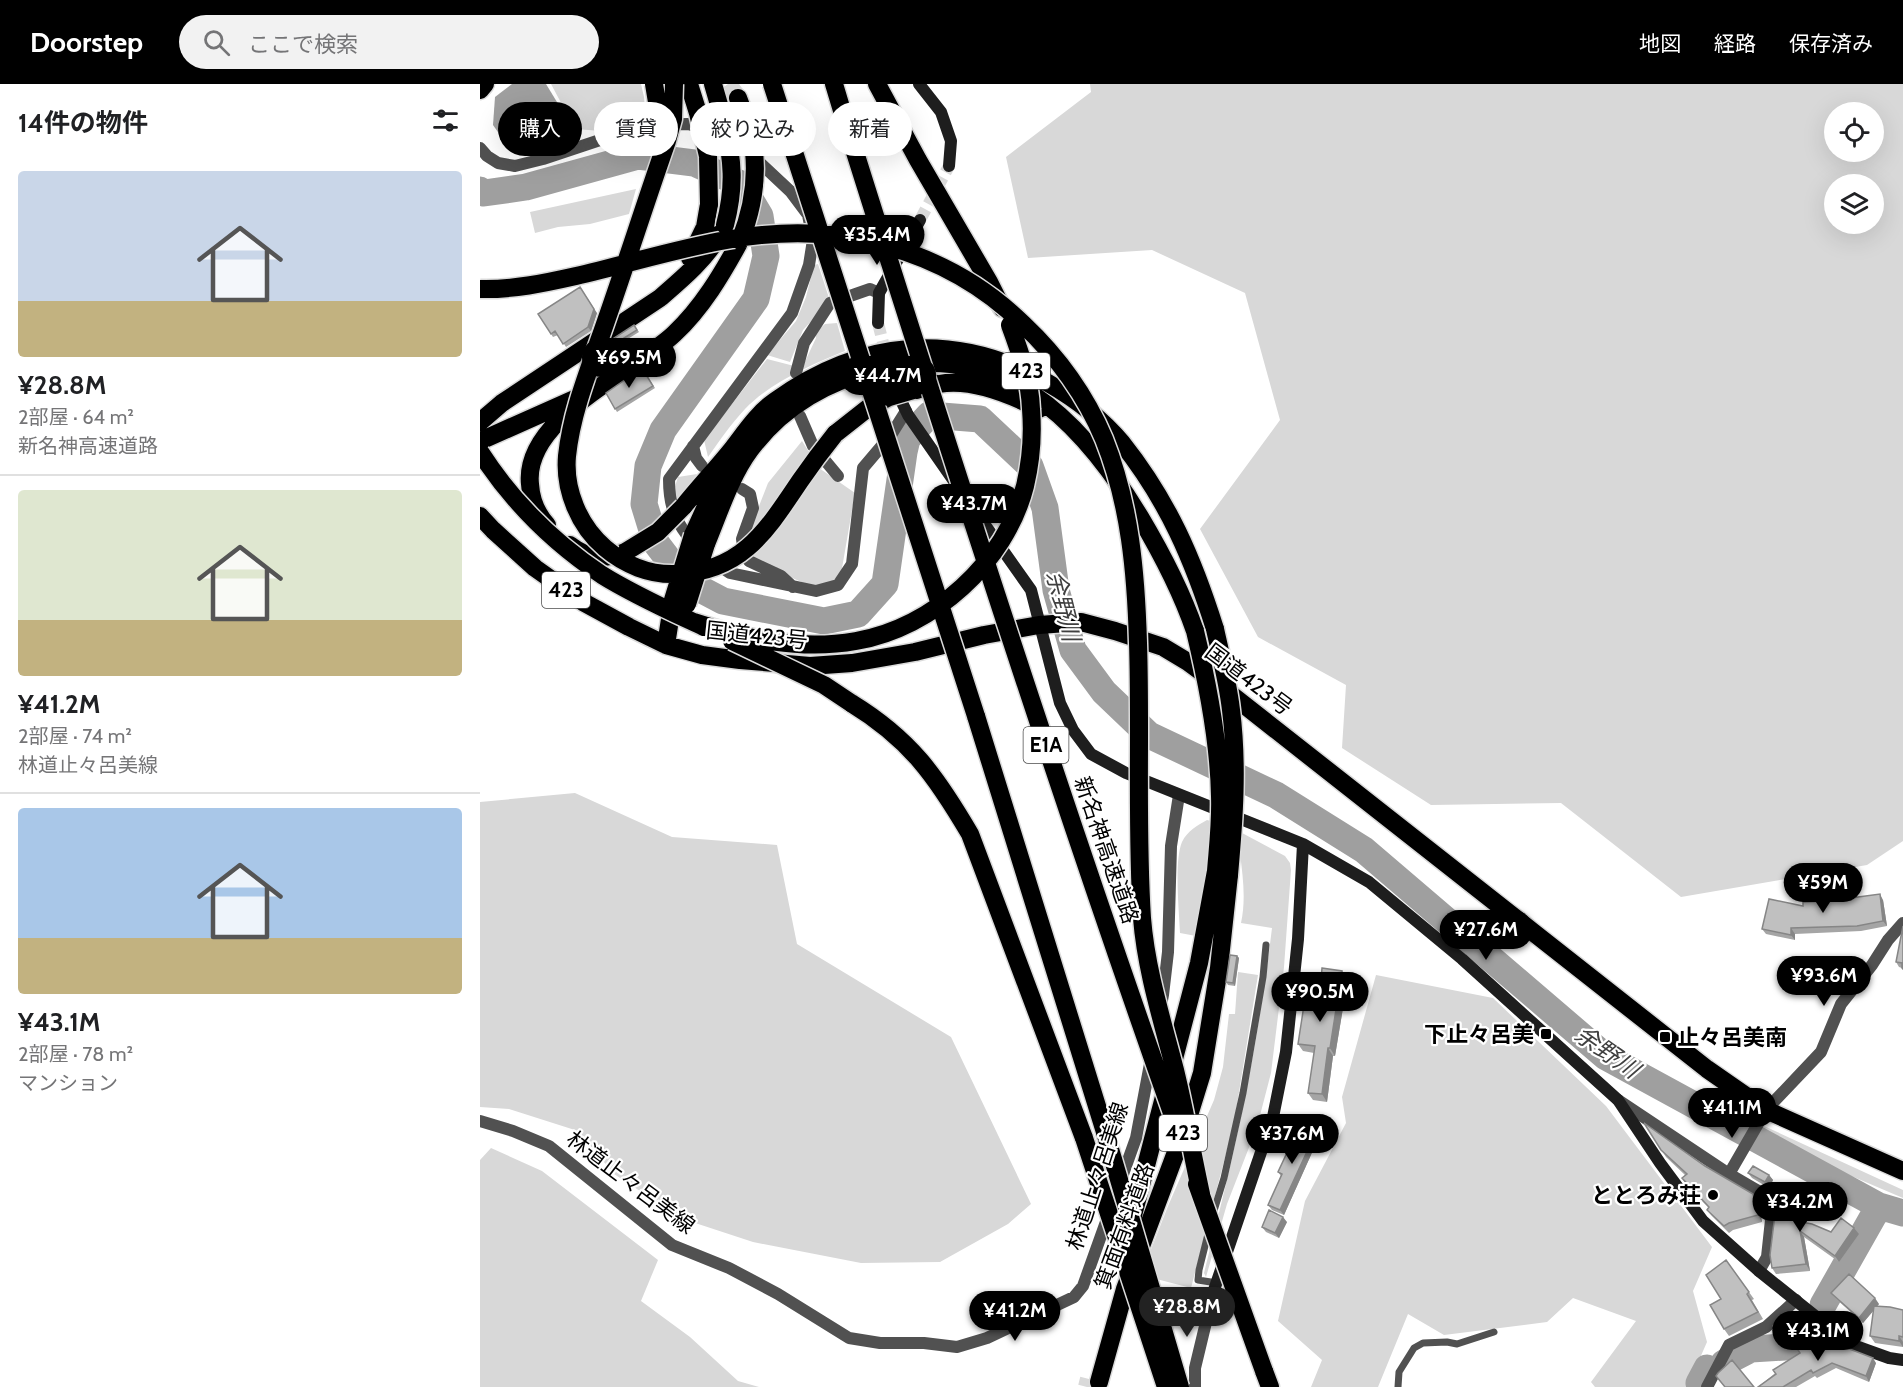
<!DOCTYPE html>
<html lang="ja">
<meta charset="utf-8">
<style>
body{margin:0;font-family:Cabin,"Noto Sans JP",sans-serif;background:#f2f2f2;color:#202124;height:100vh;display:flex;flex-direction:column;font-size:22px;white-space:nowrap}
*{box-sizing:border-box;margin:0}
p{font-size:20px;color:#757577}
.icon{flex:none;width:33px;height:33px;fill:none;stroke:currentColor;stroke-width:2;stroke-linecap:round;stroke-linejoin:round}
.map{position:relative;flex:1;overflow:hidden}
.sheet{display:flex;flex-direction:column;background:#fff;width:480px}
.sheet>*{flex:none}
.banner{position:absolute;left:18px;top:18px;width:570px;height:54px;display:flex;gap:12px}
.controls{position:absolute;left:1344px;top:18px;display:grid;gap:12px}
.controls a{display:grid;place-items:center;width:60px;height:60px;border-radius:50%;background:#fff;box-shadow:0 6px 24px #0002;font-size:30px}
.price{position:absolute;translate:-50% -51px;padding:0 14px;border-radius:21px;background:#000;color:#fff;font-size:20px;line-height:39px;filter:drop-shadow(0 2px 3px #0008)}
.price::after{content:'';position:absolute;left:50%;top:36px;width:18px;height:14px;margin-left:-9px;background:inherit;clip-path:polygon(0 0,100% 0,50% 100%)}
.price.current{background:#222;color:#fff}
ul{padding:0;list-style:none}
li{display:grid;align-content:center;gap:12px;height:318px;padding:0 18px}
li+li{border-top:2px solid #e0e0e0}
li span{display:grid;place-items:center;height:186px;border-radius:6px;color:#555}
li>.icon{margin-inline-start:auto}
span .icon{width:108px;height:108px;fill:#fffc;stroke-width:1}
li b{font-size:26px}
h2{display:flex;justify-content:space-between;align-items:center;height:72px;padding:0 18px;font-size:26px}
.pill{padding:0 21px;border-radius:27px;background:#fff;box-shadow:0 6px 24px #0002;font-size:21px;line-height:54px}
.pill.current{background:#000;color:#fff}
header{display:flex;align-items:center;gap:36px;box-sizing:border-box;height:84px;padding:0 30px;background:#000;color:#fff}
header strong{font-size:28px}
nav{display:flex;gap:33px;margin-inline-start:auto;font-size:21px}
.search{width:420px;height:54px;background:#f2f2f2;display:flex;align-items:center;gap:15px;box-sizing:border-box;padding:0 21px;border-radius:33px;color:#757577;font-size:22px}
main{display:flex;flex:1;min-height:0}
.map>svg:first-child{display:block}
.green{fill:#d8d8d8;fill-rule:evenodd}
.water{fill:#9f9f9f}
.lines{fill:none;stroke-linecap:round;stroke-linejoin:round}
.river{stroke:#9f9f9f;stroke-width:27}
.secondary-tunnel{stroke:#d9d9d9;stroke-width:12;stroke-dasharray:12 6;stroke-linecap:butt}
.highway-tunnel{stroke:#d9d9d9;stroke-width:18;stroke-dasharray:18 9;stroke-linecap:butt}
.highway-casing{stroke:#dbdbdb;stroke-width:21}
.lane{stroke:#515151;stroke-width:7}
.street{stroke:#515151;stroke-width:12}
.secondary{stroke:#1e1e1e;stroke-width:12}
.highway{stroke:#000;stroke-width:18}
.highway-bridge-casing{stroke:#dbdbdb;stroke-width:21;stroke-linecap:butt}
.highway-bridge{stroke:#000;stroke-width:18}
.wall{fill:#a5a5a5}
.shaded-wall{fill:#868686}
.building{fill:#c0c0c0;stroke:#868686;stroke-width:1.5}
.poi-dot{fill:#000;stroke:#fff;stroke-width:2}
.labels{text-anchor:middle;stroke-width:4.5;stroke-linejoin:round;paint-order:stroke}
.shield{fill:#fff;stroke:#4c4c4c;stroke-width:1.5}
.shield-label{font-size:21px;font-weight:bold;fill:#000}
.street-label{font-size:22px;fill:#000;stroke:#fff}
.poi-label{font-size:22px;font-weight:bold;fill:#000;stroke:#fff;text-anchor:end}
.water-label{font-size:24px;font-style:italic;fill:#404040;stroke:#fff}
</style>
<header>
<strong>Doorstep</strong>
<div class="search"><svg class="icon" aria-label="search" viewBox="0 0 24 24"><circle cx="10" cy="10" r="6"/><path d="M15 15l6 6"/></svg>ここで検索</div>
<nav><a>地図</a><a>経路</a><a>保存済み</a></nav>
</header>
<main>
<section class="sheet">
<h2>14件の物件<svg class="icon" aria-label="filters" viewBox="0 0 24 24"><path d="M4 7h16M4 17h16"/><circle cx="9" cy="7" r="2"/><circle cx="15" cy="17" r="2"/></svg></h2>
<ul>
<li><span style="background:linear-gradient(#c9d6e8 70%,#c2b280 0)"><svg class="icon" aria-label="home" viewBox="0 0 24 24"><path d="M3 11l9-7 9 7M6 9v11h12V9"/></svg></span><div><b>¥28.8M</b><p>2部屋 · 64 m²</p><p>新名神高速道路</p></div></li>
<li><span style="background:linear-gradient(#dfe7d0 70%,#c2b280 0)"><svg class="icon" aria-label="home" viewBox="0 0 24 24"><path d="M3 11l9-7 9 7M6 9v11h12V9"/></svg></span><div><b>¥41.2M</b><p>2部屋 · 74 m²</p><p>林道止々呂美線</p></div></li>
<li><span style="background:linear-gradient(#a9c7e8 70%,#c2b280 0)"><svg class="icon" aria-label="home" viewBox="0 0 24 24"><path d="M3 11l9-7 9 7M6 9v11h12V9"/></svg></span><div><b>¥43.1M</b><p>2部屋 · 78 m²</p><p>マンション</p></div></li>
</ul>
</section>
<div class="map">
<svg width="1423" height="1303" viewBox="0 0 1423 1303">
<rect width="100%" height="100%" fill="#fff"/>
<path class="green" d="M71,0H161L164,13L166,39L135,48L95,45Z
M610,0H1423V757L1387,781L1201,813L1081,719L951,721L862,664L866,601L778,553L720,445L800,336L765,209L672,166L548,174L526,73L611,8ZM1354,28H1394V68H1354ZM1354,100H1394V140H1354Z
M156,105L149,130L110,140L78,143L55,149L50,128Z
M338,180L350,217L323,246L310,278L287,271L316,237L326,213L334,181Z
M357,239L365,267C331,281 291,298 265,325C251,340 240,356 228,373L224,356L287,275L322,284L336,254L335,249L345,240Z
M322,357L339,384L375,409L361,490L349,500L333,503L271,476L265,458L288,399Z
M217,390L197,417C191,410 196,400 198,393Z
M95,709L192,753L297,761L317,860L471,953L551,1120L528,1140L460,1178L381,1179L273,1158L203,1135L134,1090L98,1047L29,1025L0,1023V718Z
M727,736L749,742L805,772L810,779L811,786L804,883L791,989L777,1043L747,1120L726,1193L724,1189C736,1140 749,1091 759,1042C773,977 784,911 792,844L761,839C766,816 763,793 760,770L755,765L716,852L700,849C699,826 694,777 702,758C707,747 718,741 727,736Z
M758,888L778,891L754,1039L711,1204L661,1191L688,1122L734,1016L743,983L749,930H755Z
M896,891L1013,914L1126,1022L1232,1163L1213,1207L1227,1258L1209,1299V1303H1115L1111,1298L1156,1237L1093,1214L1067,1238L964,1251L928,1230L898,1303H831L842,1276L798,1237L825,1117L866,1039L862,1013Z
M1284,1042L1423,1106V1114L1362,1088L1293,1062L1276,1054Z
M11,1064L62,1087L178,1176L161,1217L210,1253L258,1297L279,1303H0V1076Z"/>
<path class="water" d="M32,0H66L80,23L89,52L61,65L29,64L13,41L15,13Z"/>
<g class="lines">
<path class="river" d="M0,106L4,109L46,103L158,72L214,79L261,100L280,132L286,172L276,215L183,346L168,382L164,420L176,459L205,497L243,517L344,537L378,530L405,500L424,368L427,355L449,331L500,335L550,382L565,424L576,506L593,566L624,608L669,651L796,711L884,766L1126,973L1399,1122L1423,1129
M1343,1221L1399,1122
M1244,1279L1271,1265L1321,1262L1330,1245
M1220,1303L1219,1299L1227,1284"/>
<path class="secondary-tunnel" d="M440,136L469,82
M398,239L414,302"/>
<path class="highway-tunnel" d="M248,0L258,14
M607,1303L609,1295"/>
<defs>
<path id="highway" d="M209,0L218,29
M233,0L244,38
M354,0L363,30
M397,0L438,76L509,198L522,224
M0,6L5,0
M258,14L271,49
M210,174L225,143L229,120
M436,306C443,304 451,301 459,300C492,294 530,310 559,325
M0,338L22,319L180,214C202,195 226,175 240,150
M355,350L388,324L407,314
M0,357L99,313
M203,423C219,403 237,384 253,364C266,347 278,329 295,317C381,255 475,246 568,299C596,315 621,334 642,359C688,417 713,475 735,545
M0,432L13,446L55,484L103,518L149,543L186,561L222,571L260,576L330,582L372,579L435,568L504,551L559,541L601,538L635,547L683,563L708,578L739,601L1227,985L1286,1026L1423,1087
M67,441C56,429 51,416 50,400C43,334 154,288 194,250C222,224 242,190 260,157
M213,451L242,387
M226,460C239,429 250,393 270,366C302,323 347,297 398,285C522,255 601,335 660,433C682,470 701,506 715,547
M90,461C108,475 125,476 145,468
M186,561L193,516
M371,619C430,655 456,692 490,750L604,1054
M496,632L625,1048
M650,1143L719,879L736,787
M784,1287L790,1303
M619,1298L645,1205L705,1044L722,989L739,884L749,791"/>
</defs>
<use href="#highway" class="highway-casing"/>
<path class="lane" d="M733,1130L744,1094L763,1009L783,893L786,861
M729,1146L719,1186L718,1196L737,1199
M918,1303L919,1288L934,1264L943,1259L967,1258L977,1260L1014,1248"/>
<path class="street" d="M0,64L7,72L18,79L35,82L63,75L165,41L208,40L234,47L262,62L310,107L328,131L333,156L329,181L312,229L189,395C189,425 196,438 215,462
M316,289L324,259L350,219L390,205L399,209
M320,332L333,362L358,392
M213,362L216,374L222,382
M262,405L270,410L273,424L262,455L264,469L269,477L301,492L313,503
M235,479L250,489L336,507L358,501L372,480L383,384L411,351L426,327
M1138,1016L1249,1090L1285,1111L1291,1136L1287,1173L1279,1187
M0,1037L33,1047L69,1062L192,1161L249,1184L298,1210L369,1254L400,1259H444L477,1263L507,1254L594,1213L603,1202L656,1054L683,911L688,868L691,762L699,711
M1249,1090L1286,1026L1341,968L1361,920L1392,881L1408,856L1423,839
M715,1303V1284L733,1209
M1227,1303L1249,1261L1286,1243L1316,1216"/>
<path class="secondary" d="M439,0L461,28L471,57L469,82
M398,239L399,209L440,136
M414,302L428,331L476,400
M493,424L551,506L580,619L593,646L611,670L646,689L823,760L889,798L982,875L1138,1016L1180,1079L1223,1137L1279,1187L1370,1260L1409,1274L1423,1276
M733,1209L793,1033L806,968L818,855L823,760"/>
<use href="#highway" class="highway"/>
<defs>
<path id="highway-bridge" d="M174,0L179,30V62
M194,0L193,35L187,57C166,117 147,177 126,237C111,281 92,325 87,372C84,406 99,442 125,464C145,481 170,491 196,490C262,488 287,446 320,397C331,381 343,365 355,350
M292,0L496,632
M218,29L228,72L229,120
M363,30C470,371 579,710 698,1046
M244,38C253,76 255,103 245,141
M260,157C274,122 279,85 271,49
M0,205C32,206 65,199 96,192C179,173 265,141 351,151C424,160 490,188 543,240C577,272 606,312 624,355C650,420 656,489 658,559C661,650 656,742 662,834C666,885 682,936 695,986C705,1027 712,1069 721,1110
M409,313L433,306
M0,368C31,416 74,459 122,491C154,511 190,527 224,543
M147,467L178,448L203,423
M193,516L213,451
M207,520L226,460
M214,538C266,555 321,567 376,557C453,544 526,478 545,402C551,377 553,350 551,325C550,296 540,268 530,241
M735,545C741,572 748,599 751,626C758,681 754,736 749,791
M715,547C728,601 739,657 740,712C741,737 738,762 736,787
M252,557L344,601L371,619
M625,1048L700,1303
M604,1054L686,1303
M717,1100L784,1287"/>
</defs>
<use href="#highway-bridge" class="highway-bridge-casing"/>
<use href="#highway-bridge" class="highway-bridge"/>
</g>
<path class="wall" d="M117,229L111,247L86,263L78,251L73,253L58,230Z
M154,241L159,248L146,256L153,267L119,290L117,287Z
M162,284L175,304L137,328L126,309Z
M1403,816L1407,842L1381,847L1315,850V856L1286,850L1282,845L1323,822Z
M1423,842V886L1422,884L1419,883L1416,878Z
M757,872L759,874L755,902L748,901L746,898Z
M868,894L855,972H853L847,1018L833,1016L828,1009L834,969L823,967L818,960L841,897Z
M1164,1039L1225,1082L1278,1116L1282,1138L1253,1146L1249,1149L1232,1132L1227,1126L1229,1124L1206,1101L1202,1094L1205,1091L1186,1073Z
M839,1053L804,1131L792,1126L788,1121L801,1092L798,1088Z
M1268,1089L1289,1091L1293,1096L1289,1104L1272,1094Z
M1328,1112L1332,1118L1326,1139L1351,1148L1374,1144L1379,1150L1359,1178L1324,1153L1330,1187L1296,1190L1292,1184L1313,1116Z
M807,1138L799,1154L786,1148L782,1143Z
M1246,1176L1274,1215L1272,1216L1283,1235L1249,1252L1244,1245L1241,1215Z
M1351,1209L1399,1220L1397,1222L1423,1226V1263L1395,1259L1390,1252L1394,1226L1383,1239L1355,1214Z
M1293,1242L1324,1246L1314,1259L1310,1253L1306,1256L1297,1248Z
M1320,1269L1396,1279L1389,1298L1356,1284L1337,1294L1335,1292L1316,1303H1278Z"/>
<path class="shaded-wall" d="M100,203L117,229L111,247L108,243Z
M1400,810L1403,816L1407,842L1403,837Z
M1311,844L1315,850V856L1311,851Z
M757,872L759,874L755,902L753,899Z
M862,887L868,894L855,972L850,964Z
M848,964L853,972L847,1018L842,1010Z
M836,1048L839,1053L804,1131L800,1126Z
M1289,1091L1293,1096L1289,1104L1285,1098Z
M1273,1110L1278,1116L1282,1138L1278,1131Z
M1328,1112L1332,1118L1325,1144L1321,1138Z
M803,1133L807,1138L799,1154L795,1149Z
M1374,1144L1379,1150L1359,1178L1355,1172Z
M1320,1147L1324,1153L1330,1187L1326,1180Z
M1395,1214L1399,1220L1383,1239L1379,1234Z
M1321,1241L1324,1246L1314,1259L1310,1253Z
M1419,1252L1423,1258V1263L1419,1257Z
M1393,1274L1396,1279L1389,1298L1386,1292Z"/>
<path class="building" d="M100,203L114,225L108,243L83,260L75,247L71,250L58,230Z
M154,241L157,246L144,254L151,265L117,287L128,258Z
M162,284L173,302L135,325L126,309Z
M1400,810L1403,837L1377,842L1311,844V851L1282,845L1289,815L1323,822V818L1371,816V814Z
M1423,842V885L1422,884V879L1416,878Z
M750,871L757,872L753,899L746,898Z
M842,884L862,887L850,964H848L842,1010L828,1009L835,962L818,960L828,895L841,897Z
M1164,1039L1225,1082L1273,1110L1278,1131L1249,1139L1244,1142L1227,1126L1229,1123L1202,1094L1207,1090L1181,1066Z
M820,1041L836,1048L800,1126L788,1121L802,1090L798,1088Z
M1273,1082L1289,1091L1285,1098L1268,1089Z
M1291,1110L1313,1116L1315,1110L1328,1112L1321,1138L1332,1140L1351,1148L1361,1134L1374,1144L1355,1172L1320,1147L1326,1180L1292,1184L1290,1171L1295,1130Z
M789,1126L803,1133L795,1149L782,1143Z
M1246,1176L1269,1208L1267,1210L1278,1228L1244,1245L1230,1221L1241,1215L1226,1191Z
M1369,1190L1395,1214L1379,1234L1351,1209Z
M1394,1222L1410,1223L1423,1226V1253L1419,1252V1257L1390,1252Z
M1308,1231L1321,1241L1310,1253L1307,1247L1303,1251L1293,1242Z
M1341,1254L1393,1274L1386,1292L1352,1279L1333,1289L1331,1286L1303,1303H1278L1296,1290L1293,1286L1320,1269L1318,1266Z
M1252,1276L1274,1303H1245L1236,1292L1238,1289Z"/>
<g class="poi-dot">
<rect x="1060" y="944" width="12" height="12" rx="3"/>
<rect x="1179" y="947" width="12" height="12" rx="3"/>
<circle cx="1233" cy="1111" r="6"/>
</g>
<g class="labels">
<g class="shield">
<rect x="522" y="269" width="48" height="36" rx="4.5"/>
<rect x="62" y="488" width="48" height="36" rx="4.5"/>
<rect x="543.5" y="643" width="45" height="36" rx="4.5"/>
<rect x="679" y="1031" width="48" height="36" rx="4.5"/>
</g>
<g class="shield-label">
<text x="546" y="294">423</text>
<text x="86" y="513">423</text>
<text x="566" y="668">E1A</text>
<text x="703" y="1056">423</text>
</g>
<g class="street-label">
<text transform="translate(277 551) rotate(6)" y="8">国道423号</text>
<text transform="translate(769 595) rotate(37)" y="8">国道423号</text>
<text transform="translate(627 766) rotate(71)" y="8">新名神高速道路</text>
<text transform="translate(617 1092) rotate(-72)" y="8">林道止々呂美線</text>
<text transform="translate(151 1098) rotate(37)" y="8">林道止々呂美線</text>
<text transform="translate(644 1142) rotate(-70)" y="8">箕面有料道路</text>
</g>
<g class="poi-label">
<text x="1054" y="958">下止々呂美</text>
<text x="1197" y="961" text-anchor="start">止々呂美南</text>
<text x="1221" y="1119">ととろみ荘</text>
</g>
<g class="water-label">
<text transform="translate(583 522) rotate(76)" y="8">余野川</text>
<text transform="translate(1127 968) rotate(35)" y="8">余野川</text>
</g>
</g>
</svg>
<div class="controls">
<a><svg class="icon" aria-label="locate" viewBox="0 0 24 24"><circle cx="12" cy="12" r="6"/><path d="M12 2v4M12 18v4M2 12h4M18 12h4"/></svg></a>
<a><svg class="icon" aria-label="layers" viewBox="0 0 24 24"><path d="M12 4l9 5-9 5-9-5zM3 14l9 5 9-5"/></svg></a>
</div>
<b class="price" style="left:397px;top:182px">¥35.4M</b>
<b class="price" style="left:149px;top:305px">¥69.5M</b>
<b class="price" style="left:408px;top:323px">¥44.7M</b>
<b class="price" style="left:494px;top:451px">¥43.7M</b>
<b class="price" style="left:1343px;top:830px">¥59M</b>
<b class="price" style="left:1006px;top:877px">¥27.6M</b>
<b class="price" style="left:1344px;top:923px">¥93.6M</b>
<b class="price" style="left:840px;top:939px">¥90.5M</b>
<b class="price" style="left:1252px;top:1055px">¥41.1M</b>
<b class="price" style="left:812px;top:1081px">¥37.6M</b>
<b class="price" style="left:1320px;top:1149px">¥34.2M</b>
<b class="price current" style="left:707px;top:1254px">¥28.8M</b>
<b class="price" style="left:535px;top:1258px">¥41.2M</b>
<b class="price" style="left:1338px;top:1278px">¥43.1M</b>
<div class="banner">
<a class="pill current">購入</a>
<a class="pill">賃貸</a>
<a class="pill">絞り込み</a>
<a class="pill">新着</a>
</div>
</div>
</main>
